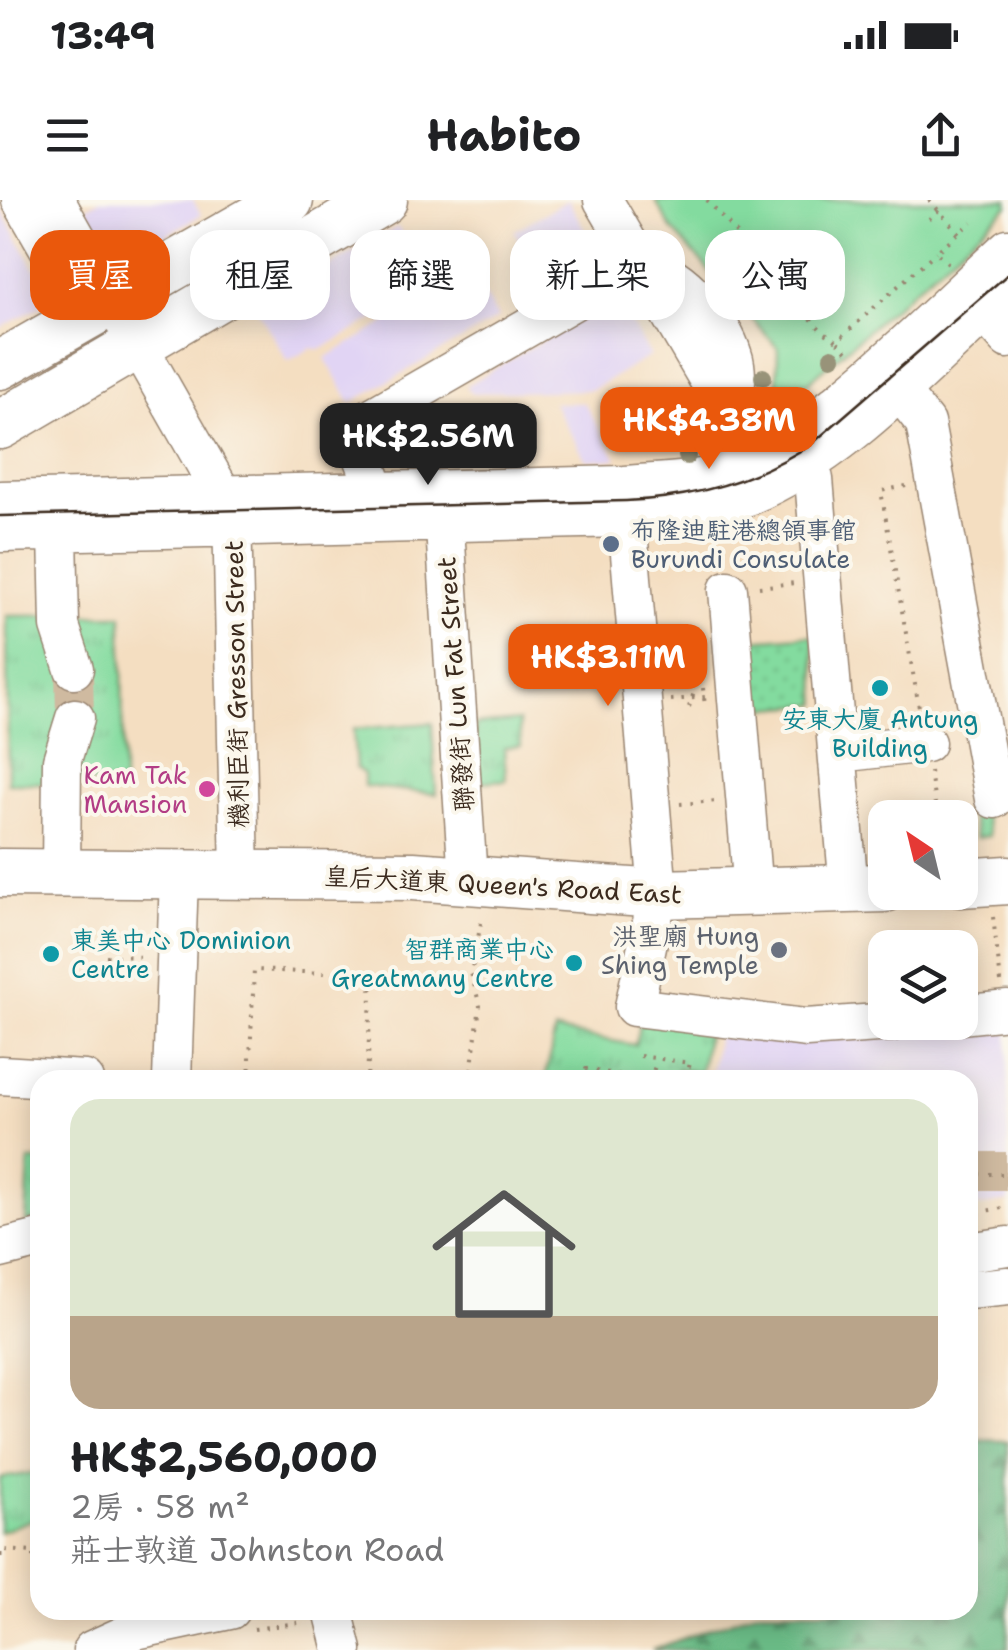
<!DOCTYPE html>
<html lang="zh-TW">
<meta charset="utf-8">
<style>
body{margin:0;font-family:"Shantell Sans","LXGW WenKai TC",sans-serif;background:#f6f6f6;color:#202124;height:100vh;display:flex;flex-direction:column;font-size:38px;white-space:nowrap}
*{box-sizing:border-box;margin:0}
p{font-size:32px;color:#757577}
.icon{flex:none;width:55px;height:55px;fill:none;stroke:currentColor;stroke-width:2;stroke-linecap:round;stroke-linejoin:round}
.map{position:relative;flex:1;overflow:hidden}
.drawer{position:absolute;left:30px;top:870px;width:948px;height:550px;display:flex;flex-direction:column;background:#fff;border-radius:30px;box-shadow:0 5px 25px #0003}
.drawer>*{flex:none}
.hud{position:absolute;left:30px;top:30px;width:950px;height:90px;display:flex;gap:20px}
.needle{width:65px;rotate:325deg}
.controls{position:absolute;left:868px;top:600px;display:grid;gap:20px}
.controls a{display:grid;place-items:center;width:110px;height:110px;border-radius:20px;background:#fff;box-shadow:0 5px 25px #0003;font-size:50px}
.price{position:absolute;translate:-50% -85px;padding:0 22px;border-radius:20px;background:#ea580c;color:#fff;font-size:32px;line-height:65px;filter:drop-shadow(0 2px 5px #0008)}
.price::after{content:'';position:absolute;left:50%;top:60px;width:30px;height:22px;margin-left:-15px;background:inherit;clip-path:polygon(0 0,100% 0,50% 100%)}
.price.on{background:#222;color:#fff}
ul{padding:0;list-style:none}
li{display:grid;align-content:center;gap:20px;height:530px;padding:0 40px}
li span{display:grid;place-items:center;height:310px;border-radius:30px;color:#555}
li>.icon{margin-inline-start:auto}
span .icon{width:180px;height:180px;fill:#fffc;stroke-width:1}
li b{font-size:42px}
.pill{padding:0 35px;border-radius:30px;background:#fff;box-shadow:0 5px 25px #0003;font-size:35px;line-height:90px}
.pill.on{background:#ea580c;color:#fff}
.status{display:flex;justify-content:space-between;align-items:center;height:70px;padding:0 50px;background:#fff;direction:ltr}
.status svg{height:28px;fill:currentColor}
header{display:flex;justify-content:space-between;align-items:center;height:130px;padding:0 40px;background:#fff;font-size:45px;font-weight:700}
.map>svg:first-child{display:block}
.built{fill:#e1d4f4}
.grass{fill:url(#grass-dots);stroke:#5f825e;stroke-width:2.5}
.forest{fill:url(#forest-firs);stroke:#527252;stroke-width:2.5}
.park{fill:url(#park-tufts);stroke:#5f825e;stroke-width:2.5}
.pitch{fill:#83db9f;stroke:#5f825e;stroke-width:2.5}
.lines{fill:none;stroke-linecap:round;stroke-linejoin:round}
.minor-tunnel{stroke:#cfbaa0;stroke-width:38;stroke-dasharray:38 19;stroke-linecap:butt}
.minor-casing{stroke:#988470;stroke-width:41}
.major-casing{stroke:#988470;stroke-width:51}
.path{stroke:#988470;stroke-width:4;stroke-dasharray:2.5 8;stroke-linecap:butt}
.minor{stroke:#fff;stroke-width:38}
.major{stroke:#fff;stroke-width:48}
.tram{stroke:#3b2a1e;stroke-width:2.5}
.path-bridge{stroke:#988470;stroke-width:4;stroke-dasharray:2.5 8;stroke-linecap:butt}
.tree{fill:#989379}
.service-dot{fill:#5c6f8a;stroke:#fbf7ec;stroke-width:4}
.culture-dot{fill:#0f9aa8;stroke:#fbf7ec;stroke-width:4}
.hotel-dot{fill:#d1479c;stroke:#fbf7ec;stroke-width:4}
.worship-dot{fill:#6b7280;stroke:#fbf7ec;stroke-width:4}
.labels{text-anchor:middle;stroke-width:8;stroke-linejoin:round;paint-order:stroke}
.service-label{font-size:25px;fill:#4e5e75;stroke:#fbf7ec;text-anchor:start}
.street-label{font-size:25px;fill:#3b2a1e;stroke:#fbf7ec}
.culture-label{font-size:25px;fill:#0d838f;stroke:#fbf7ec}
.hotel-label{font-size:25px;fill:#b23c85;stroke:#fbf7ec;text-anchor:end}
.worship-label{font-size:25px;fill:#5b616d;stroke:#fbf7ec;text-anchor:end}
</style>
<div class="status"><b>13:49</b><svg viewBox="0 0 49 12"><path d="M0 12V9h3v3zM5 12V6h3v6zM10 12V3h3v9zM15 12V0h3v12zM26 1h20v11H26zM47 4h2v5h-2z"/></svg></div>
<header><svg class="icon" aria-label="menu" viewBox="0 0 24 24"><path d="M4 6h16M4 12h16M4 18h16"/></svg>Habito<svg class="icon" aria-label="share" viewBox="0 0 24 24"><path d="M12 15V3M7 8l5-5 5 5M5 13v7h14v-7"/></svg></header>
<div class="map">
<svg width="1008" height="1450" viewBox="0 0 1008 1450">
<defs>
<pattern id="grass-dots" width="8" height="8" patternUnits="userSpaceOnUse" patternTransform="scale(2.5)"><rect width="8" height="8" fill="#83db9f"/><path d="M2 2h.1M6 6h.1" fill="none" stroke="#72bc88" stroke-width="1.8" stroke-linecap="round"/></pattern>
<pattern id="forest-firs" width="22" height="20" patternUnits="userSpaceOnUse" patternTransform="scale(2.5)"><rect width="22" height="20" fill="#6abb86"/><path d="M5 1l3.5 6h-7zM16 11l3.5 6h-7z" fill="#58986d"/></pattern>
<pattern id="park-tufts" width="24" height="20" patternUnits="userSpaceOnUse" patternTransform="scale(2.5)"><rect width="24" height="20" fill="#83db9f"/><path d="M3 7l-1-3M5 7V3M7 7l1-3M15 17l-1-3M17 17v-4M19 17l1-3" fill="none" stroke="#72bc88"/></pattern>
</defs>
<rect width="100%" height="100%" fill="#fbf7ec"/>
<filter id="ink" filterUnits="userSpaceOnUse"><feTurbulence type="fractalNoise" baseFrequency=".01" numOctaves="2"/><feDisplacementMap in="SourceGraphic" scale="20" xChannelSelector="R" yChannelSelector="G"/><feConvolveMatrix kernelMatrix="1 2 1 2 8 2 1 2 1" color-interpolation-filters="sRGB"/></filter>
<filter id="wash" filterUnits="userSpaceOnUse"><feTurbulence type="fractalNoise" baseFrequency=".0048" numOctaves="4" result="noise"/><feDisplacementMap in="SourceGraphic" scale="40" xChannelSelector="R" yChannelSelector="G"/><feGaussianBlur stdDeviation="2.25" result="paint"/><feColorMatrix in="noise" values="0 0 0 0 0 0 0 0 0 0 0 0 0 0 0 0 0 1.4 0 .05"/><feComposite in="paint" operator="in"/></filter>
<g filter="url(#wash)">
<rect width="100%" height="100%" fill="#f4dec1"/>
<path class="built" d="M100,0H193L201,15L117,63L86,8Z
M568,0L585,30L531,61L514,31Z
M0,7L52,100L0,128Z
M398,27L432,86L320,150L311,148L288,161L256,108Z
M472,73L498,118L351,203L325,158Z
M619,103L650,156L591,190L470,193L466,186L593,111L596,116Z
M553,203H584L617,259L586,260Z
M723,806L865,828L960,822L1008,813V1002L968,1008V880H710Z"/>
<path class="grass" d="M813,435L818,504L745,510L740,441Z"/>
<path class="forest" d="M968,1240L1008,1241V1450H652L759,1410H968Z"/>
<path class="park" d="M122,415L123,583H8L7,416Z
M519,521L521,546L504,548L506,580L478,582L475,525Z
M432,523L436,594L364,586V574L356,568L353,529Z
M981,596L989,636L976,638L968,599Z
M710,821L700,873L677,869L675,880H545L555,831L635,845L640,822Z
M29,961H40V1018L26,1023Z
M40,1272L39,1317L0,1332V1278Z"/>
<path class="pitch" d="M655,0H1008V6L808,183L777,186L778,148L671,28Z"/>
</g>
<g filter="url(#ink)">
<g class="lines">
<path class="minor-tunnel" d="M74,469L75,518
M968,971H1008"/>
<defs>
<path id="minor" d="M21,0L88,116
M55,0L232,311L240,675
M603,0L735,225C757,251 795,249 814,279L849,690
M647,65C683,75 722,120 733,156C739,173 734,201 734,220
M968,94L1008,139
M898,189L925,223L994,599
M375,291C369,264 350,245 367,220L639,63
M625,293L658,694L634,807L806,828L892,822
M443,298L468,679
M0,300L625,285C657,282 693,283 724,272C818,238 932,117 1008,48
M58,332L60,426L74,469
M0,333L626,318C667,315 710,311 748,296C849,254 927,162 1008,91
M728,390L753,693
M839,553L926,543
M61,674L62,560L75,518
M960,815L1008,810
M0,875L85,880
M172,880L179,676
M0,1049L40,1039
M968,1052L1008,1046
M968,1090L1008,1086
M333,1410L343,1450
M92,1450L136,1430L230,1410"/>
<path id="major" d="M0,165L289,0
M0,225L383,0
M0,673L413,676L658,694L885,688
M960,683L1008,680"/>
</defs>
<use href="#minor" class="minor-casing"/>
<use href="#major" class="major-casing"/>
<path class="path" d="M707,0L821,130L837,141
M929,0L959,33
M929,19L939,10
M948,63L936,52L972,22
M847,151L837,141L936,52
M767,208L779,196
M906,286L881,291L920,513
M759,387L794,383
M671,500L706,497
M930,571L937,618
M680,604L716,601
M993,717L1001,782
M106,756L146,757
M249,880L254,770L372,775L367,880
M470,880L480,806L471,773L482,718
M584,880L586,869L651,880
M650,880L655,866
M968,974H1008
M968,1014L1008,1007
M0,1355H5V1350L34,1352V1360
M363,1413L377,1410
M254,1429L304,1422"/>
<use href="#minor" class="minor"/>
<use href="#major" class="major"/>
<path class="tram" d="M0,316L626,301C694,298 757,281 814,242L1008,74"/>
<path class="path-bridge" d="M703,488L705,506
M689,507L695,489
M640,856L690,863L686,880"/>
</g>
<g class="tree">
<circle cx="832" cy="157" r="9"/>
<circle cx="763" cy="177" r="9"/>
<circle cx="687" cy="256" r="9"/>
</g>
</g>
<circle class="service-dot" cx="611" cy="344" r="10"/>
<g class="culture-dot">
<circle cx="880" cy="488" r="10"/>
<circle cx="51" cy="754" r="10"/>
<circle cx="574" cy="763" r="10"/>
</g>
<circle class="hotel-dot" cx="207" cy="589" r="10"/>
<circle class="worship-dot" cx="779" cy="750" r="10"/>
<g class="labels">
<g class="service-label">
<text x="631" y="339">布隆迪駐港總領事館<tspan x="631" dy="29">Burundi Consulate</tspan></text>
</g>
<g class="street-label">
<text transform="translate(236 484) rotate(-91)" y="9">機利臣街 Gresson Street</text>
<text transform="translate(455 484) rotate(-94)" y="9">聯發街 Lun Fat Street</text>
<text transform="translate(503 685) rotate(3)" y="9">皇后大道東 Queen's Road East</text>
</g>
<g class="culture-label">
<text x="880" y="528">安東大廈 Antung<tspan x="880" dy="29">Building</tspan></text>
<text x="71" y="749" text-anchor="start">東美中心 Dominion<tspan x="71" dy="29">Centre</tspan></text>
<text x="554" y="758" text-anchor="end">智群商業中心<tspan x="554" dy="29">Greatmany Centre</tspan></text>
</g>
<g class="hotel-label">
<text x="187" y="584">Kam Tak<tspan x="187" dy="29">Mansion</tspan></text>
</g>
<g class="worship-label">
<text x="759" y="745">洪聖廟 Hung<tspan x="759" dy="29">Shing Temple</tspan></text>
</g>
</g>
</svg>
<div class="controls">
<a><svg class="needle" viewBox="-14 -14 28 28"><path d="M0-13l5 13h-10z" fill="#e53935"/><path d="M0 13l5-13h-10z" fill="#757577"/></svg></a>
<a><svg class="icon" aria-label="layers" viewBox="0 0 24 24"><path d="M12 4l9 5-9 5-9-5zM3 14l9 5 9-5"/></svg></a>
</div>
<b class="price" style="left:709px;top:272px">HK$4.38M</b>
<b class="price on" style="left:428px;top:288px">HK$2.56M</b>
<b class="price" style="left:608px;top:509px">HK$3.11M</b>
<div class="hud">
<a class="pill on">買屋</a>
<a class="pill">租屋</a>
<a class="pill">篩選</a>
<a class="pill">新上架</a>
<a class="pill">公寓</a>
</div>
<section class="drawer">
<ul>
<li><span style="background:linear-gradient(#dfe7d0 70%,#b9a48a 0)"><svg class="icon" aria-label="home" viewBox="0 0 24 24"><path d="M3 11l9-7 9 7M6 9v11h12V9"/></svg></span><div><b>HK$2,560,000</b><p>2房 · 58 m²</p><p>莊士敦道 Johnston Road</p></div></li>
</ul>
</section>
</div>
